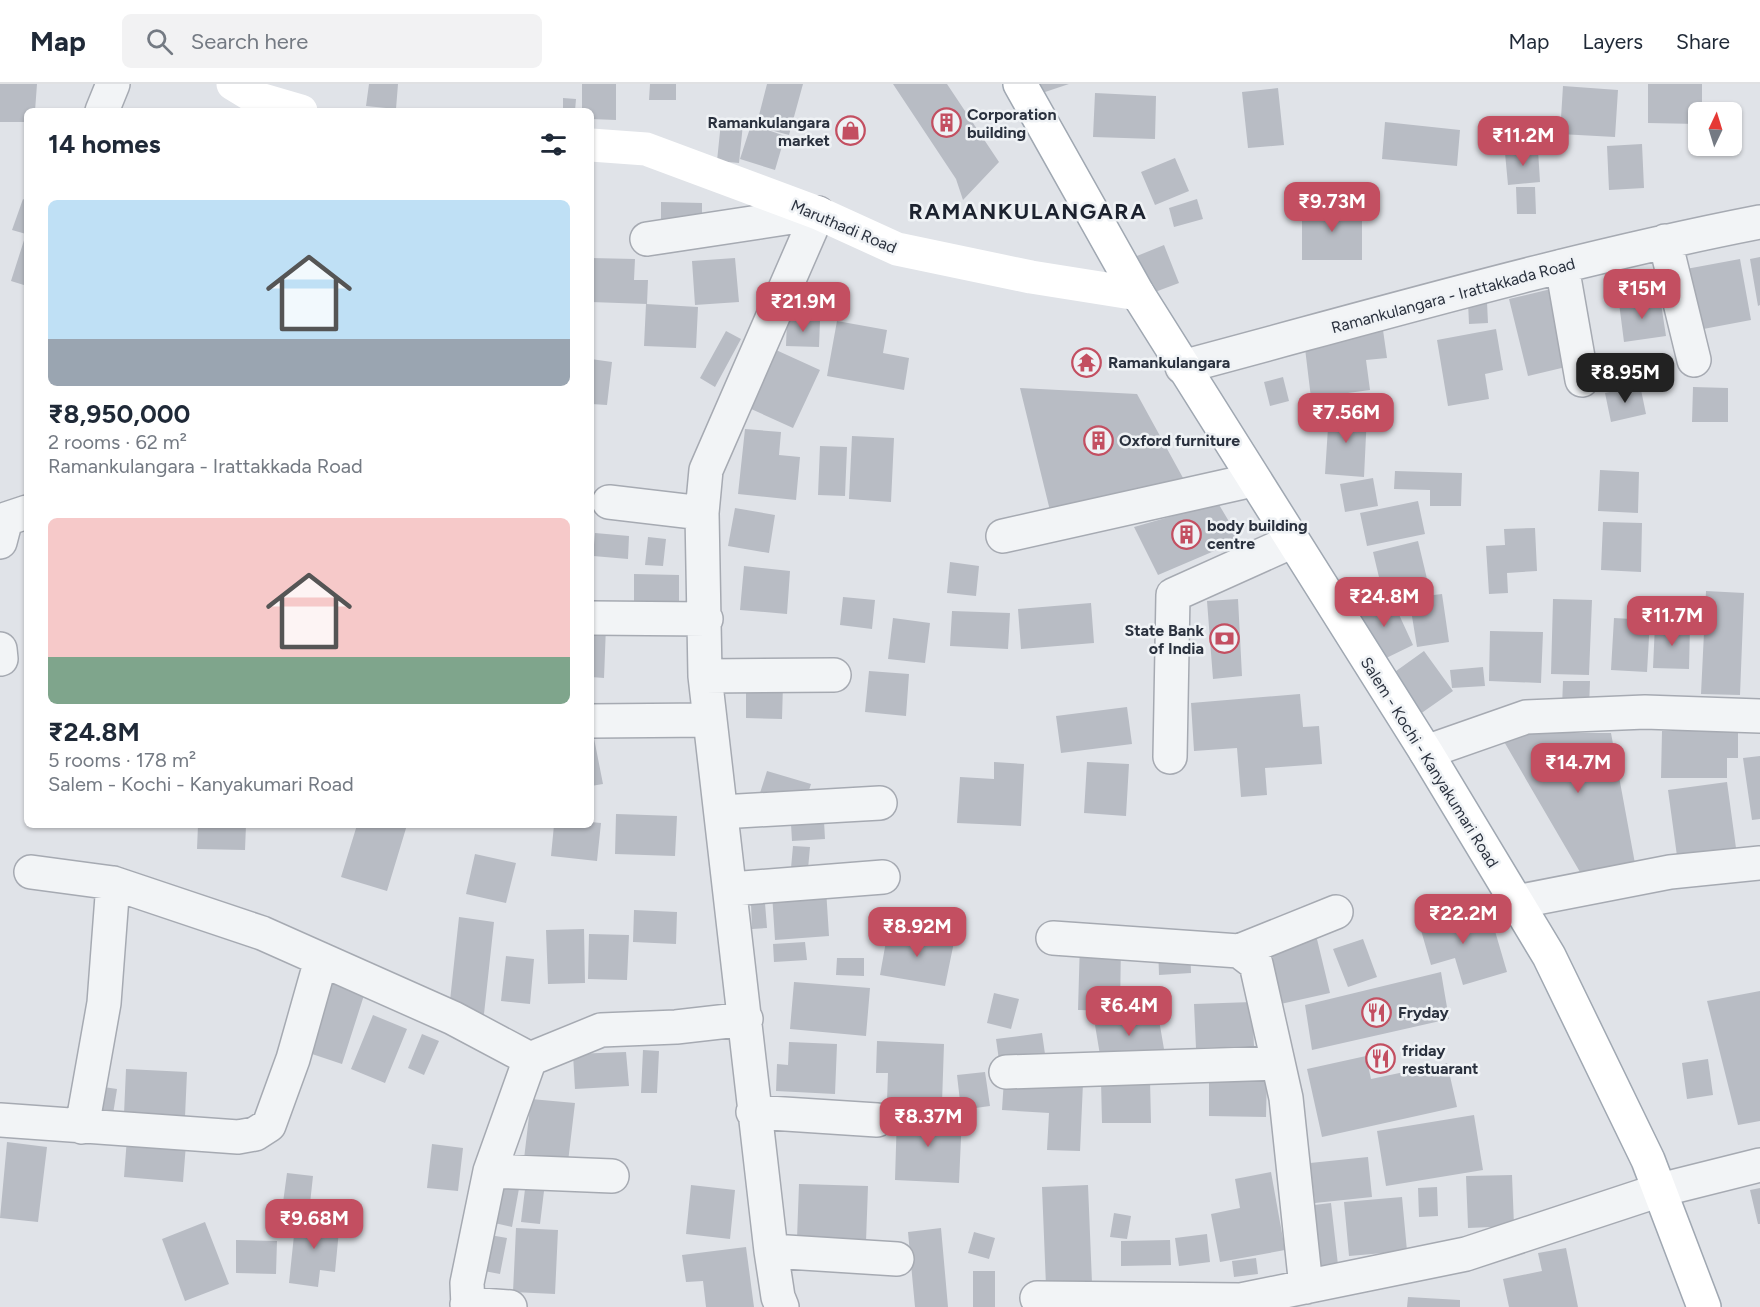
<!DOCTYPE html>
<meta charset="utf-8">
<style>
body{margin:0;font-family:Figtree,sans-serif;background:#f2f2f3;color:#1f2937;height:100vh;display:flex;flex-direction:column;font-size:22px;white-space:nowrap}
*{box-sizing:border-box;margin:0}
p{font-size:20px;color:#747a83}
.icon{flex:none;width:33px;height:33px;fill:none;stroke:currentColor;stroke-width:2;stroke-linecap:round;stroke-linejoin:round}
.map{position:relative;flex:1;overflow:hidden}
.side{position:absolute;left:24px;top:24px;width:570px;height:720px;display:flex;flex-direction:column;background:#fff;border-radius:9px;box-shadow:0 2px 4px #0004}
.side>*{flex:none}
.needle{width:39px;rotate:4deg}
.controls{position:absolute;left:1688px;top:18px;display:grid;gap:12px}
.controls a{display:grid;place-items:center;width:54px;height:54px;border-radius:9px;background:#fff;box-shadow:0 2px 4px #0004;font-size:30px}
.price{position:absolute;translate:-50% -51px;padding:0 14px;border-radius:12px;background:#c34f61;color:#fff;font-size:20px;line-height:39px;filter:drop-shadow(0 2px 3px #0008)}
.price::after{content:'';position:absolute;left:50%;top:36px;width:18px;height:14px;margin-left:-9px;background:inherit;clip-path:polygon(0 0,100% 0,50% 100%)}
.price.on{background:#222;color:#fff}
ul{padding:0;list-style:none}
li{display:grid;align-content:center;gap:12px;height:318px;padding:0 24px}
li span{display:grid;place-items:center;height:186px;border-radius:9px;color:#555}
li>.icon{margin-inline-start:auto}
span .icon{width:108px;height:108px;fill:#fffc;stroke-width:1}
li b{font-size:26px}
h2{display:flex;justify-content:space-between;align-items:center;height:72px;padding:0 24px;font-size:26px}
header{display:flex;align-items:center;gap:36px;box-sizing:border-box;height:84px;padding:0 30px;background:#fff;border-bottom:2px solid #e0e1e3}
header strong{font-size:28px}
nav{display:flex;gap:33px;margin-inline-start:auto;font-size:21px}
.search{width:420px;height:54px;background:#f2f2f3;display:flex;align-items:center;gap:15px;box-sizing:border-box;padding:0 21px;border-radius:9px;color:#747a83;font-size:22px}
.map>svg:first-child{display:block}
.building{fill:#b8bcc4}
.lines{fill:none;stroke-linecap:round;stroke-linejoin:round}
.street-casing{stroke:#a6aab2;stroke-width:36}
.primary-casing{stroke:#a0a8b2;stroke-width:36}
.street{stroke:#f2f4f6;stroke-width:33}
.secondary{stroke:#fff;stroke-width:33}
.primary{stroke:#fff;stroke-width:33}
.labels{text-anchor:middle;stroke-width:5;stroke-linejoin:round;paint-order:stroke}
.poi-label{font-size:16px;font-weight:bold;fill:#2a313e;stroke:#eff2f5;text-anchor:start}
.street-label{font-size:16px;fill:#2a313e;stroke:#eff2f5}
.district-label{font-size:22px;font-weight:bold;letter-spacing:1.5px;fill:#1c222f;stroke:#eff2f5}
</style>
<header>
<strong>Map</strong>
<div class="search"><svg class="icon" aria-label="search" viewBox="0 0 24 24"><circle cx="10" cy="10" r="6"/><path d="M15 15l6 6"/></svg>Search here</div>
<nav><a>Map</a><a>Layers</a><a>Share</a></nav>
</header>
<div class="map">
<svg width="1760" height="1223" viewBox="0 0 1760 1223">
<rect width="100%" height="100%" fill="#e0e3e8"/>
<path class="building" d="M0,0H37L35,27H27V38H0Z
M369,0H398L396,25L366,22Z
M582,0H616V36L591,35V27H582Z
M650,0H676V16H649Z
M767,0H803L789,51L759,43L785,52L775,86L740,75L751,41L756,43Z
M893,0H947L999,78L963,116L956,95Z
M1029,0H1069L1033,12Z
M1648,0H1702V28H1698V40L1648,39Z
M1563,2L1618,6L1615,53L1560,50Z
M1278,4L1284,61L1248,64L1242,8Z
M1095,9L1156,12L1155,55L1093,53Z
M563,14L576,15L575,27H563Z
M1541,33L1543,55L1506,57L1504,35Z
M721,38L743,40L739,79L717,77Z
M1385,38L1460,46L1457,82L1382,75Z
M1642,60L1644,104L1609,106L1607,62Z
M1538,66L1540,98L1508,101L1505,69Z
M1175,74L1189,107L1155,121L1141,88Z
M1516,103H1535L1536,130H1517Z
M23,115L27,117V202L11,197L26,150L12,146Z
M1197,115L1203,135L1174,143L1169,124Z
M661,118L702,119V161H661Z
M1302,123H1362V176H1302Z
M1164,161L1179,199L1147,211L1132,174Z
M1760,173V221L1758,222L1750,175Z
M591,174L635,175L634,196H648L647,220L591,218Z
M735,174L739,218L695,221L692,177Z
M1740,175L1751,236L1698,246L1686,185Z
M1551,205L1570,282L1528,292L1509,215Z
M1660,213L1666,252L1624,258L1619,219Z
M1468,218H1487L1488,239L1469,240Z
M646,220L698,223L696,264L644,262Z
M787,235L820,237L819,263L786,262Z
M837,237L887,246L883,269L909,274L904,306L827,292Z
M1496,245L1503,286L1485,290L1489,315L1448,322L1437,256Z
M1383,246L1387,274L1366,276L1370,306L1311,314L1304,256Z
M726,247L741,255L715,303L700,294Z
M776,266L820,286L793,344L749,324Z
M591,275L612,278L607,321L591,320Z
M1283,293L1289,317L1270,322L1264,298Z
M1640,301L1646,330L1611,338L1605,309Z
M1693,303L1728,304V338H1692Z
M1020,304L1137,310L1188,403L1055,447Z
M1329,328L1367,330L1364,393L1325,390Z
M745,345L781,348L779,371L800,373L796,416L738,410Z
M852,352L894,354L891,418L849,415Z
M820,362L847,363L845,412L818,411Z
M1600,386L1639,388L1638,429L1598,427Z
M1395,387L1462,389L1461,422H1430V406L1394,405Z
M1373,394L1378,422L1345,428L1340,400Z
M1418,417L1425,450L1367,462L1360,429Z
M1218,419L1240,456L1158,491L1134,443Z
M735,424L775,431L769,469L728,462Z
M1603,438L1642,439L1641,488L1601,486Z
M1535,444L1537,487L1507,489L1508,509L1489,510L1486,462L1505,461L1504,445Z
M595,449L629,452L628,475L593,472Z
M648,453L666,455L663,482L645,481Z
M1418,457L1428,499L1383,510L1373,468Z
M950,478L979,482L976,512L947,509Z
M744,482L790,487L787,530L740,526Z
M634,490L679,491V531H634Z
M1706,507L1744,509L1740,611L1701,610Z
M1442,510L1449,558L1417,563L1409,514Z
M1390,511L1413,561L1378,578L1355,527Z
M843,513L875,516L872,545L840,541Z
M1238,515L1242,592L1213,595L1207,517Z
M1553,515L1592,516L1589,591L1551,590Z
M1091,519L1094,559L1021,565L1018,525Z
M952,527L1010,529L1008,565L950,562Z
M893,534L930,539L925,579L888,575Z
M1614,534L1650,536L1647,588L1611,586Z
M1655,540L1690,542L1689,585L1653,584Z
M591,541L606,542L604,594L591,593Z
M1490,547L1543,548L1541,599L1489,597Z
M1424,567L1453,607L1413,635L1385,595Z
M1483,583L1485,602L1452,604L1450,586Z
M869,587L909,590L906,632L865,628Z
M1563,597H1590L1589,624L1562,623Z
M746,599L783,600L782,635L746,634Z
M1300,610L1303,643L1319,642L1322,680L1265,684L1267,711L1241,713L1237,664L1194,667L1191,619Z
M1127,623L1132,660L1061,669L1056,632Z
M591,639L603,700L591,702Z
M1662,647H1738V674H1727V694H1661Z
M1499,649H1611L1636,785L1580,788Z
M1760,672V735L1752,736L1743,674Z
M994,678L1024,680L1021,742L957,739L960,693L994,695Z
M1087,678L1129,680L1126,732L1084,729Z
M767,687L811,700L804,722L760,709Z
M1727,698L1736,764L1677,772L1668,706Z
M616,730L677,732L675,772L615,770Z
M824,737L825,755L792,757L791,740Z
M591,738L601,739L597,777L551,772L554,741H591Z
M198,741H246L245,766L197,765Z
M357,741H407L387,807L341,793Z
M793,762L810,763L807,796L790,795Z
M475,770L516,779L506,819L466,810Z
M826,805L829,852L775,856L772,809Z
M765,819L767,844L752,845L751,820Z
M1441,822L1447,842L1490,830L1507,888L1463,901L1455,874L1431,881L1416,829Z
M634,826L677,828L676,860L633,858Z
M459,833L494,838L484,930L449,926Z
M584,845L585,899L548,900L546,846Z
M888,846L954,858L945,902L880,891Z
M589,850L629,851L627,896L588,895Z
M1316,851L1330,909L1276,921L1263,864Z
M1363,855L1377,893L1348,903L1333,865Z
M1080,857L1121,858L1120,927L1078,926Z
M805,858L807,876L774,878L773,860Z
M1190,860L1191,889L1159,891L1158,861Z
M506,872L534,875L530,920L501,917Z
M837,874H864V892L836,891Z
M1441,888L1449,935L1312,966L1305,921Z
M324,891L366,905L342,980L300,966Z
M794,898L870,904L866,952L790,945Z
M1760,907V1037L1738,1041L1707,917Z
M994,909L1019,915L1011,945L987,939Z
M1252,918L1254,962L1196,964L1194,920Z
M1158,930L1164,965L1101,977L1095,941Z
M373,931L407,945L385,999L351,985Z
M1042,949L1046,977L1000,983L996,955Z
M422,950L439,957L424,991L408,984Z
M877,957L944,960L942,1019L887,1017L888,989H876Z
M789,958L837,960L835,1010L776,1007L777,980L788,981Z
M643,966L659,967L657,1009H641Z
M626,968L629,1002L575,1005L573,970Z
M1366,972L1371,995L1447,979L1457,1023L1322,1053L1307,985Z
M1708,975L1713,1011L1687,1015L1682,979Z
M126,985L187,988L185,1033L124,1030Z
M985,988L990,1022L961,1026L957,991Z
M1209,991L1267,992L1266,1033L1209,1032Z
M1004,995L1083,999L1080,1067L1047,1066L1049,1029L1002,1026Z
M1150,996L1151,1039H1102L1101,997Z
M97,1002L117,1005L113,1030L94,1028Z
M531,1015L575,1019L568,1078L524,1075Z
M897,1030L962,1032L959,1099L895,1096Z
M1474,1031L1483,1086L1386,1102L1377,1047Z
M127,1054L186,1060L183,1098L124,1093Z
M7,1058L47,1063L38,1138L0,1134Z
M432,1060L463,1064L458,1107L427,1104Z
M1368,1073L1372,1113L1315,1119L1310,1079Z
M1271,1088L1285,1166L1220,1178L1211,1130L1240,1124L1235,1095Z
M287,1089L313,1092L309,1129L282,1126Z
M1512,1091L1514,1142L1468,1144L1466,1092Z
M498,1095L520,1099L512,1143L490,1138Z
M526,1097L545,1099L540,1140L521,1138Z
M799,1100L868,1102L866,1158L797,1155Z
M691,1101L735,1106L730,1155L686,1150Z
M1088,1101L1092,1199L1046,1202L1042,1103Z
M1437,1103L1438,1132L1419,1133L1418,1104Z
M1760,1104V1140H1758L1750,1106Z
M1402,1113L1407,1167L1349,1172L1344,1118Z
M1331,1119L1338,1181L1304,1184L1297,1123Z
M1114,1129L1131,1132L1127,1155L1110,1153Z
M296,1132L340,1136L335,1188L320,1186L318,1203L289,1199Z
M205,1138L229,1200L185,1217L162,1155Z
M516,1144L558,1146L555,1210L513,1208Z
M941,1144L948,1223H915L908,1148Z
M974,1148L995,1154L989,1175L968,1169Z
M1207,1150L1210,1178L1179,1182L1175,1154Z
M490,1151L507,1154L500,1190L484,1187Z
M236,1156L277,1157L276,1190L236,1189Z
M1170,1156L1171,1181L1121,1182V1157Z
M746,1163L754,1223H706L703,1197L686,1198L682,1171Z
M1566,1164L1578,1223H1509L1503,1195L1542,1187L1538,1169Z
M1256,1174L1258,1190L1234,1193L1232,1177Z
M973,1187H995V1223H973Z
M1408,1213L1460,1216V1223H1407Z"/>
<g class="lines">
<defs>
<path id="street" d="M102,27L113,0
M818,129L706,386L702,429L705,592L771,1167L897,1175
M647,155L818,129
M1665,157L1694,276
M1562,182L1582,296
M1182,283C1374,232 1565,176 1760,138
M609,418L702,429
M1003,452L1253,396
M0,458L6,435L27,428
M591,534L706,535
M0,565L1,575
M705,592L834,591
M591,637L710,636
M1426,668L1526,633L1645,628L1760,632
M1170,673L1173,511L1293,457
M721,728L880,719
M31,788L113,799L262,849L453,934L530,975
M731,805L883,793
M1516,818L1670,788L1760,779
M1053,854L1239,867L1256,880L1286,1014L1306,1203
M1239,867L1336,828
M1006,988L1278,979
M753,1028L877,1036
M0,1036L238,1053L255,1050L269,1041L293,975L321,876
M82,1043L104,919L113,799
M490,1087L612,1092
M771,1167L778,1213L782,1223
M1037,1214L1241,1216L1466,1170L1660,1106L1760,1081
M467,1220L510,1223
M468,1223L467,1199L490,1087L530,975L601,946L676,943L746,935"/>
<path id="primary" d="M1020,0L1138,210L1426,668L1549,872L1648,1076L1704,1223"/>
</defs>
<use href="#street" class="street-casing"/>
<use href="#primary" class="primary-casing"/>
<use href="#street" class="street"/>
<path class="secondary" d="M233,0L256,14L301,27
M591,61L646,65L818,129L897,165L1031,193L1138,210"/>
<use href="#primary" class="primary"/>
</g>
<defs>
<symbol id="building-ring" viewBox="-11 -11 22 22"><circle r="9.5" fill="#eff2f5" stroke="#c34f61" stroke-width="1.5"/><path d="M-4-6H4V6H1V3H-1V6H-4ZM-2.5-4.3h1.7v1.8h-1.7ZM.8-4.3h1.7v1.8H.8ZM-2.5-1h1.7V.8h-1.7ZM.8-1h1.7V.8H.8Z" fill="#c34f61"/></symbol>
<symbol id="shop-ring" viewBox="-11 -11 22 22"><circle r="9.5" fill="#eff2f5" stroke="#c34f61" stroke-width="1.5"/><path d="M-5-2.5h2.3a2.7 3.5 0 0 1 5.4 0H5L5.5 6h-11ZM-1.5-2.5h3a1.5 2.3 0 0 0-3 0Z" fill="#c34f61"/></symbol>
<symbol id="temple-ring" viewBox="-11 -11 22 22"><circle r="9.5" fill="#eff2f5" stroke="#c34f61" stroke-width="1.5"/><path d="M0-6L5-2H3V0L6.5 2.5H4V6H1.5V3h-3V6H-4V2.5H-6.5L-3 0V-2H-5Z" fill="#c34f61"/></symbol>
<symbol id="bank-ring" viewBox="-11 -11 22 22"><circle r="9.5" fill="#eff2f5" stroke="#c34f61" stroke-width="1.5"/><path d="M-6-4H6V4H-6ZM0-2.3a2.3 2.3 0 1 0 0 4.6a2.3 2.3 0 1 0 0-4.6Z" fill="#c34f61"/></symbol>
<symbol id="restaurant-ring" viewBox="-11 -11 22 22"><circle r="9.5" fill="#eff2f5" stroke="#c34f61" stroke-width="1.5"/><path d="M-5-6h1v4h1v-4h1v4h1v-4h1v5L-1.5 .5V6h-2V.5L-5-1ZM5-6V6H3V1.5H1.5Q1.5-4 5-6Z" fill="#c34f61"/></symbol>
</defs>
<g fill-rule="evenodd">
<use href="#building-ring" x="930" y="22" width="33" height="33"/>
<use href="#shop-ring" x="834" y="30" width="33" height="33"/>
<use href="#temple-ring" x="1070" y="262" width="33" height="33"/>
<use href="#building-ring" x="1082" y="340" width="33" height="33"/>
<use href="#building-ring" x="1170" y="434" width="33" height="33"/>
<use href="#bank-ring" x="1208" y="538" width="33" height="33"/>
<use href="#restaurant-ring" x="1360" y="912" width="33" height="33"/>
<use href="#restaurant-ring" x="1364" y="958" width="33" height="33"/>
</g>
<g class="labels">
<g class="poi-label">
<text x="967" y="36">Corporation<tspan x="967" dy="18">building</tspan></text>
<text x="830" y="44" text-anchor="end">Ramankulangara<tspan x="830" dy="18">market</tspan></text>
<text x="1108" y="284">Ramankulangara</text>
<text x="1119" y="362">Oxford furniture</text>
<text x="1207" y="447">body building<tspan x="1207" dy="18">centre</tspan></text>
<text x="1204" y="552" text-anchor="end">State Bank<tspan x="1204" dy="18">of India</tspan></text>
<text x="1398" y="934">Fryday</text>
<text x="1402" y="972">friday<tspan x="1402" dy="18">restuarant</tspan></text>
</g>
<g class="street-label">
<text transform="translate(844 142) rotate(23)" y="6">Maruthadi Road</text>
<text transform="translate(1453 211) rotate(-15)" y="6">Ramankulangara - Irattakkada Road</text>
<text transform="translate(1430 678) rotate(58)" y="6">Salem - Kochi - Kanyakumari Road</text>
</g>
<g class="district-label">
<text x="1028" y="135">RAMANKULANGARA</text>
</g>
</g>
</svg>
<div class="controls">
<a><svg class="needle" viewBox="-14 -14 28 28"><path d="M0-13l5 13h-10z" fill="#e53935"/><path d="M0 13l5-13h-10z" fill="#747a83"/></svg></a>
</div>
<b class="price" style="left:1523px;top:83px">₹11.2M</b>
<b class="price" style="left:1332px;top:149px">₹9.73M</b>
<b class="price" style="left:1642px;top:236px">₹15M</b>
<b class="price" style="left:803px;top:249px">₹21.9M</b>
<b class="price on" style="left:1625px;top:320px">₹8.95M</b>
<b class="price" style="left:1346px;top:360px">₹7.56M</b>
<b class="price" style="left:1384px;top:544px">₹24.8M</b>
<b class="price" style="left:1672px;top:563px">₹11.7M</b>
<b class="price" style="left:1578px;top:710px">₹14.7M</b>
<b class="price" style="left:1463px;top:861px">₹22.2M</b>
<b class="price" style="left:917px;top:874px">₹8.92M</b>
<b class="price" style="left:1129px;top:953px">₹6.4M</b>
<b class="price" style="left:928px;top:1064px">₹8.37M</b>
<b class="price" style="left:314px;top:1166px">₹9.68M</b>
<section class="side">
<h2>14 homes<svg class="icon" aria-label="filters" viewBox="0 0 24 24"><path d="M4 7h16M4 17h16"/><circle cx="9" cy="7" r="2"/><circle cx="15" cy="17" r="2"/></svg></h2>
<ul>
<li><span style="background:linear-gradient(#bfe0f5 75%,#9aa5b1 0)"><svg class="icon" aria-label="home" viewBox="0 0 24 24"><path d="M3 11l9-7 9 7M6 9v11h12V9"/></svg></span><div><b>₹8,950,000</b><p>2 rooms · 62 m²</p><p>Ramankulangara - Irattakkada Road</p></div></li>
<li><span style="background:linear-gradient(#f6c9c9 75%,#7fa58c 0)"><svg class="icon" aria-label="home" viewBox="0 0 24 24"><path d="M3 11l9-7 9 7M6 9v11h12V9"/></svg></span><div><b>₹24.8M</b><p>5 rooms · 178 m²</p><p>Salem - Kochi - Kanyakumari Road</p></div></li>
</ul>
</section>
</div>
